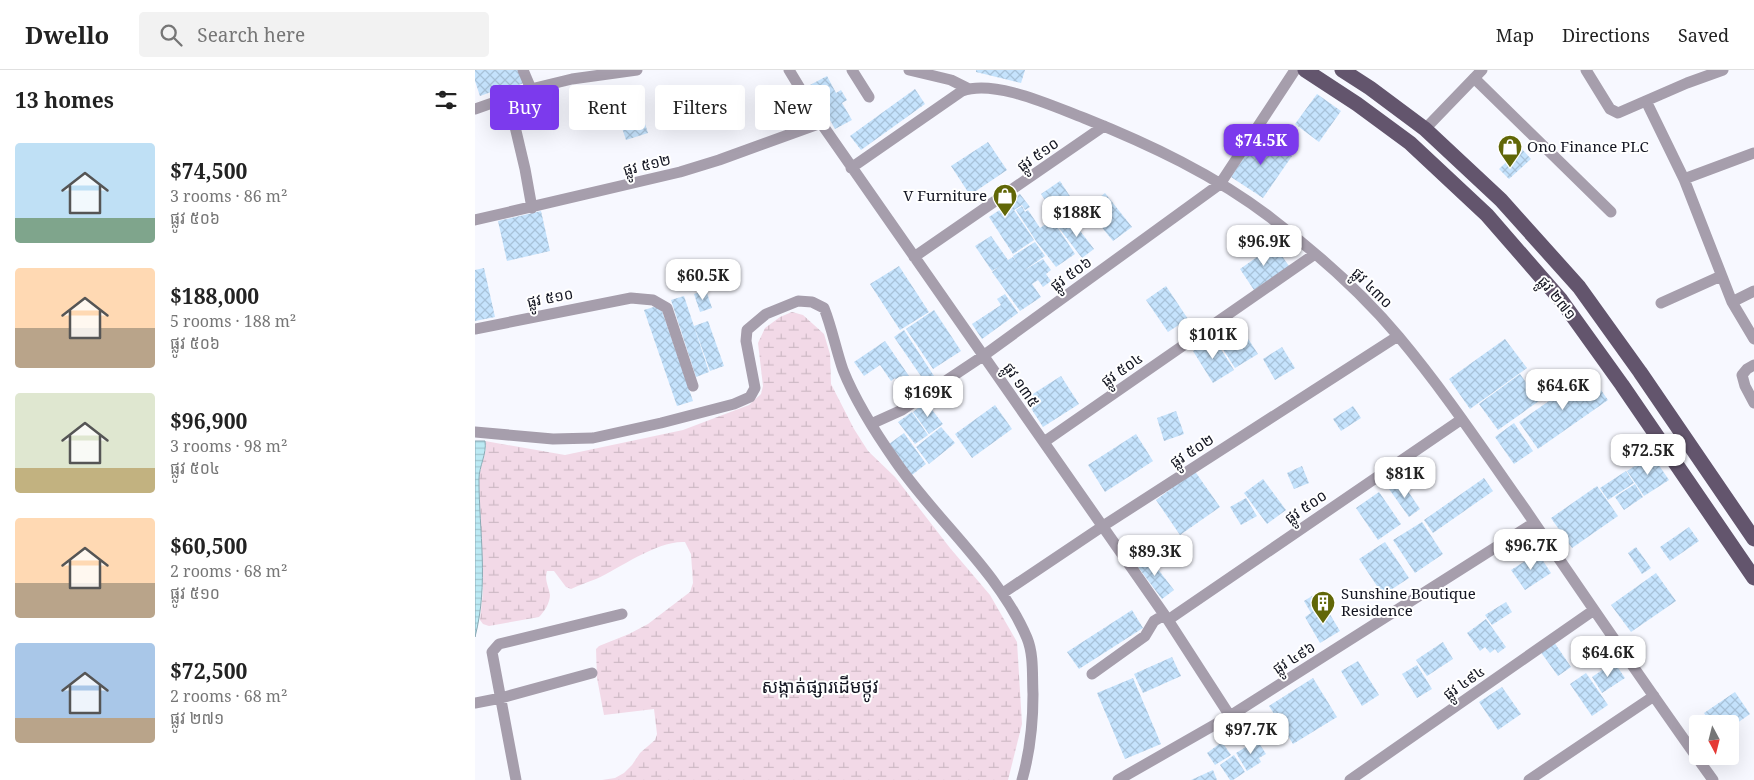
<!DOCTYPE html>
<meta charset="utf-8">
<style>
body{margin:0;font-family:"Noto Serif","Noto Sans Khmer",serif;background:#f2f2f2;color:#222;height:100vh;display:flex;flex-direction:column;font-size:19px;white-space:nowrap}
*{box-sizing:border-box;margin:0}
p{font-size:16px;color:#767676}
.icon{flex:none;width:28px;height:28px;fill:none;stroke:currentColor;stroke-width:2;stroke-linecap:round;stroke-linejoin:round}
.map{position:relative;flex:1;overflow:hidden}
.details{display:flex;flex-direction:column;background:#fff;width:475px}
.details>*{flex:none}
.hud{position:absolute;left:15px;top:15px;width:475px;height:45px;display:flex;gap:10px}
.needle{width:32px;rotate:173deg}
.tools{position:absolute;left:1214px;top:645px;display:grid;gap:10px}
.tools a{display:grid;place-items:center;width:50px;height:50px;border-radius:5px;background:#fff;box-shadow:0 5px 20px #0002;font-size:25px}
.price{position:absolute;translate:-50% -42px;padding:0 11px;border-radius:10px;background:#fff;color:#222;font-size:16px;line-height:32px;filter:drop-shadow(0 1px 2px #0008)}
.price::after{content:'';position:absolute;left:50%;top:30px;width:15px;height:11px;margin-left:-8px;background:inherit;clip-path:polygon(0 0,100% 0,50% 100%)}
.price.selected{background:#7c3aed;color:#fff}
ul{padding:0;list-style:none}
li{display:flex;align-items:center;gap:15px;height:125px;padding:0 15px}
li span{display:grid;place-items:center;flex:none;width:140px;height:100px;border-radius:5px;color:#555}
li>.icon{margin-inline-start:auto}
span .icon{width:60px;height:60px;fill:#fffc;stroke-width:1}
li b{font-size:21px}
h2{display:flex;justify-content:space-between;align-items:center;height:60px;padding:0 15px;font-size:21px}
.pill{padding:0 18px;border-radius:5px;background:#fff;box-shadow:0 5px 20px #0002;font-size:18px;line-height:45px}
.pill.selected{background:#7c3aed;color:#fff}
header{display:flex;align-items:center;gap:30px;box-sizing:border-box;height:70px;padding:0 25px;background:#fff;border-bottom:1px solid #e0e0e0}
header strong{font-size:24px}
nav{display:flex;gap:28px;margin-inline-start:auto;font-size:18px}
.search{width:350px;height:45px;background:#f2f2f2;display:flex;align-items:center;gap:12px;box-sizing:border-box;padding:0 18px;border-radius:5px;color:#767676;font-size:19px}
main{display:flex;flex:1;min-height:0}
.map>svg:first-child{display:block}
.wetland{fill:url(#wetland-marsh)}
.water{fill:url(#water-rules);stroke:#8aaab5}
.building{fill:url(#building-cross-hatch)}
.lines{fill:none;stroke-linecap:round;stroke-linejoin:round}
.minor{stroke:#a69eac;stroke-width:11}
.major{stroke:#63556d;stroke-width:15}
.labels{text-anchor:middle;stroke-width:4;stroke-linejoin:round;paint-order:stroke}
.poi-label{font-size:15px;fill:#141622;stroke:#fff;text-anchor:start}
.street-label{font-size:15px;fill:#141622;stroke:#fff}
.quarter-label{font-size:18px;fill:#141622;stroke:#fff}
</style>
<header>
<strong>Dwello</strong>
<div class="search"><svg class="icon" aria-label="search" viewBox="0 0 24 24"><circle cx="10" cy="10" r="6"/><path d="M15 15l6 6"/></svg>Search here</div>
<nav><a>Map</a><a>Directions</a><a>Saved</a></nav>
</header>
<main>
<section class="details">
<h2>13 homes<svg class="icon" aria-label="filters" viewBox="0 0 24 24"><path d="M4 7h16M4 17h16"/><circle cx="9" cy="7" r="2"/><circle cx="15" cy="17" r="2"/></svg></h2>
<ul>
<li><span style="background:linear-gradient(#bfe0f5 75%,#7fa58c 0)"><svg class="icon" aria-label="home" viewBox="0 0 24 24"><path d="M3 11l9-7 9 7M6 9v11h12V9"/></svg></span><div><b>$74,500</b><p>3 rooms · 86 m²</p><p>ផ្លូវ ៥០៦</p></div></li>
<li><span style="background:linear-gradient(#ffd9b3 60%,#b9a48a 0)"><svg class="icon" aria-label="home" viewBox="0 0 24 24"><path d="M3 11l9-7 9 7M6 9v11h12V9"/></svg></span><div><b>$188,000</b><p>5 rooms · 188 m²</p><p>ផ្លូវ ៥០៦</p></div></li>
<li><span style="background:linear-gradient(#dfe7d0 75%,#c2b280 0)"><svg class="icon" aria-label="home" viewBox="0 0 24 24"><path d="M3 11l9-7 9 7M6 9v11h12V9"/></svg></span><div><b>$96,900</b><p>3 rooms · 98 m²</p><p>ផ្លូវ ៥០៤</p></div></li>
<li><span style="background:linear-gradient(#ffd9b3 65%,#b9a48a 0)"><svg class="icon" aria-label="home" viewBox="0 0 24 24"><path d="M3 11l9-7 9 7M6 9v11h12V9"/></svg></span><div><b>$60,500</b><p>2 rooms · 68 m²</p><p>ផ្លូវ ៥១០</p></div></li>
<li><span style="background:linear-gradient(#a9c7e8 75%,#b9a48a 0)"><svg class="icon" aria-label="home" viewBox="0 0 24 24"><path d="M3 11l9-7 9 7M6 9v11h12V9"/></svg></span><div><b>$72,500</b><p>2 rooms · 68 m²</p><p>ផ្លូវ ២៧១</p></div></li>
</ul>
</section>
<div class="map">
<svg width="1279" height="710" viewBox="0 0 1279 710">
<defs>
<pattern id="wetland-marsh" width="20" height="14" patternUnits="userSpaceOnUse" patternTransform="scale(1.25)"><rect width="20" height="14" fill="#f2d9e7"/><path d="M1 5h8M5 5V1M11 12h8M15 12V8" fill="none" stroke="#cfbac6"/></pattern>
<pattern id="water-rules" width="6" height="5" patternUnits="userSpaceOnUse" patternTransform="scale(1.25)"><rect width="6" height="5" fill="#bceaf4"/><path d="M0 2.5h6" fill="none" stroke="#a1c8d1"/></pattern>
<pattern id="building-cross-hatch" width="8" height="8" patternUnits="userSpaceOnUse" patternTransform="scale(1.25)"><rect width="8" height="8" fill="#c5e3fd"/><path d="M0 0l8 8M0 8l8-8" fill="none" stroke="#a8c2d9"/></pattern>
</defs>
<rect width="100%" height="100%" fill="#f7f8ff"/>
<path class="wetland" d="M317,242L328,245L349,264L355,284L356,314L379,359L393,381L420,407L475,478L515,525L542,572L547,654L533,710H127L140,708L149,703L157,695L165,683L180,670L182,664L179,639L129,645L122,608L121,579L124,576L154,564L173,554L215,522L218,513L216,484L210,472C183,470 145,498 121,509C113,512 104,515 96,519L91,517L79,501H72C69,510 74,517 75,525C75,533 69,542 64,547L14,556L8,554L5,550L8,522L4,405L11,379L10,371L90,385L208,360L274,335L286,324L288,316L283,273L290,258L305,247Z"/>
<path class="water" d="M0,371H10C12,384 4,396 4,409C4,463 14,513 0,567Z"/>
<path class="building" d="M0,0H45L49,13L20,23L19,21L5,26L0,11Z
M501,0H550L546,13L501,2Z
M352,6L361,23L366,20L372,30L367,33L377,50L360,59L335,15Z
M158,17L173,63L151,70L136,24Z
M440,19L450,34L386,80L375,66Z
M842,24L866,41L844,72L820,54Z
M784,65L817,86L788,128L756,107Z
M513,72L532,100L495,125L476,96Z
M1046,78L1056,89L1034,109L1024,99Z
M585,111L602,137L583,150L566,124Z
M630,123L657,157L638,171L611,138Z
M545,124L555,137L550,140L547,135L539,140L559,170L538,184L514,147L535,133L534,131Z
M547,136L550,142L553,140L565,158L575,151L579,156L581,155L600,184L581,197L561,171L571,165L561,171L541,140Z
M66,141L75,181L32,191L23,151Z
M596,149L619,179L607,188L584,158Z
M516,166L533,190L538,187L542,193L538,186L560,172L570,186L548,201L568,189L576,200L571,204L576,211L568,217L563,210L557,214L566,227L545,241L517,202L525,196L517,201L500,176Z
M799,175L814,196L779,220L765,199Z
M424,196L454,242L425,260L395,214Z
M9,198L20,247L0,251V200Z
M691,216L713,249L693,262L671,230Z
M231,220L237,238L225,242L219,224Z
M530,224L543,243L507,269L497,254L526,235L522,229Z
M209,226L234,302L221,307L196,230Z
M185,235L218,331L202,336L169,240Z
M459,240L486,281L458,299L431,259Z
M761,250L783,284L760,298L738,264Z
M233,251L249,296L235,301L219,256Z
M429,260L459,306L450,312L419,267Z
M739,268L759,300L738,313L718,281Z
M1030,269L1052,298L995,339L974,309Z
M410,271L436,309L426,316L420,308L416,311L405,295L389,306L379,292Z
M807,277L820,298L800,310L788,289Z
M1114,303L1133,330L1063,379L1044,352Z
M1045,304L1064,331L1023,360L1004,334Z
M586,306L604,334L568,357L550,329Z
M451,332L468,354L454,364L438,342Z
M520,335L537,359L497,388L480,364Z
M878,336L886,348L866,361L858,349Z
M701,341L709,364L689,371L682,348Z
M437,342L453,365L440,374L423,352Z
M1039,353L1058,381L1039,394L1020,367Z
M466,357L480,373L454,394L441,377Z
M429,363L451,394L437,405L414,374Z
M661,364L678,391L630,422L613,395Z
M1177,385L1194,410L1169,426L1152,401Z
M827,396L834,413L819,419L812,403Z
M719,400L745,437L705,465L681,430L697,418L696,416Z
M1151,401L1159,413L1133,430L1125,418Z
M1009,408L1018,421L958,463L949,450Z
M788,409L811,440L792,454L769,423Z
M926,411L945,439L934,447L914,419Z
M1160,414L1168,427L1149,440L1140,427Z
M1122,416L1143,446L1097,478L1076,448Z
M904,422L926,454L903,470L881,438Z
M771,428L782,446L766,455L755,437Z
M947,452L968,484L940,503L918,470Z
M1214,457L1224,471L1195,491L1185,477Z
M910,472L934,508L908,525L884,489Z
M1161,477L1176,498L1167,504L1153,483Z
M1063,483L1076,503L1050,520L1036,500Z
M672,485L699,520L687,529L660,493Z
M1181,503L1201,531L1156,562L1136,535Z
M842,523L865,561L845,573L830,547L836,543L829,531Z
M1031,532L1037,542L1017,555L1010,545Z
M657,540L668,558L604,599L592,582Z
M1011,549L1031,577L1023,583L1020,579L1015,583L1010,577L1005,581L992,563Z
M968,572L978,589L952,606L941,590Z
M1079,572L1096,597L1083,606L1065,581Z
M697,587L706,606L668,623L659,604Z
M883,591L904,625L887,636L866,601Z
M1139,592L1150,608L1127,623L1117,607Z
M942,595L957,619L942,628L927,604Z
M1111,603L1133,635L1117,646L1095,614Z
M658,608L686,674L650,689L622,623Z
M838,608L862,647L818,674L794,636Z
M1027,617L1046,644L1023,660L1004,632Z
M1260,622L1275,644L1255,658V654H1236L1229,643Z
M782,670L791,684L784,688L786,692L772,701L761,683Z
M747,672L756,685L740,695L732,683Z
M759,685L770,702L758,710H755L745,695Z
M738,700L742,710H716Z"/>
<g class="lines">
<path class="minor" d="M48,0L56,19
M314,0L346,53L693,550L755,646
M377,0L394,27
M434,0L476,10L494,19
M1111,0L1135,39L1143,43L1212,13L1248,0
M999,8L1136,142
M33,27L50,99L57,138
M1171,31L1209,109L1257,232L1279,269
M0,39L60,18L97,9L162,0
M950,59L1007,0
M376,98L487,21C520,9 577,36 609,48C674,74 740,105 796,148C842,183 887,223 924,267C970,322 1009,381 1050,439C1112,530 1174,621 1238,710
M1209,109L1279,83
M0,150L205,102L244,90L346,53
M439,187L629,56
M1257,232L1279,221
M1186,233L1246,206
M0,259L156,228L178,230L192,238L218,316
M1279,295L1272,299L1267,305L1270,316L1279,333
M396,354L427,340L508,286L745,114L820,0
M0,362L78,369L118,368L186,353L259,334L275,327L280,318L271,271L272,260L291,244L323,231L337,232L349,238C357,258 361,280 368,300C380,330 402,365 421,392C461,450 524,502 552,568C559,585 557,606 558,624C558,653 555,682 547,710
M569,372L840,184
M528,523L628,456L923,266
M693,550L987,349
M617,604L670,566L679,551L689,545
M0,633L26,628L117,603
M41,710L17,582L24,574L147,544
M643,710L755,646L1059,453
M875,710L1119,540
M1054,710L1179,626"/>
<path class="major" d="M830,0L882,34L935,73L1012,145L1086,230L1147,315L1279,508
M867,0L895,18L950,59L1026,130L1104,217L1165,302L1279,469"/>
</g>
<defs>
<symbol id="shop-pin" viewBox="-11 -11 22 30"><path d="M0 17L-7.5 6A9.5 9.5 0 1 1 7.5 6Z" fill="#616707" stroke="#fff"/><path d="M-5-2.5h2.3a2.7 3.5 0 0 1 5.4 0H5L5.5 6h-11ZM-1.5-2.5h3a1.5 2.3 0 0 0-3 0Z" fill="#fff"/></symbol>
<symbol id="building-pin" viewBox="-11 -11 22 30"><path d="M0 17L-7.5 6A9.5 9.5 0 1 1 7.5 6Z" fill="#616707" stroke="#fff"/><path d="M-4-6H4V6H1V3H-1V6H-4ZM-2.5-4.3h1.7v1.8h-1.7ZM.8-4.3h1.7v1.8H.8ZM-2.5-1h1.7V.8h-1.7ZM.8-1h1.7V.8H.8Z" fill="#fff"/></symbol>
</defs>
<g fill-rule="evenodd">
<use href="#shop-pin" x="1021" y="63" width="28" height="38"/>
<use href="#shop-pin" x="516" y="112" width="28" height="38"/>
<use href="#building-pin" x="834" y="519" width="28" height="38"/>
</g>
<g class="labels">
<g class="poi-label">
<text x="1052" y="82">Ono Finance PLC</text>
<text x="512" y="131" text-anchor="end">V Furniture</text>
<text x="866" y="529">Sunshine Boutique<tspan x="866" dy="17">Residence</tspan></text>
</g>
<g class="street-label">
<text transform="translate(563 85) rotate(-35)" y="5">ផ្លូវ ៥១០</text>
<text transform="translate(172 95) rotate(-14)" y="5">ផ្លូវ ៥១២</text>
<text transform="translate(596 204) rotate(-36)" y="5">ផ្លូវ ៥០៦</text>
<text transform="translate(897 218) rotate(45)" y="5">ផ្លូវ ៤៣០</text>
<text transform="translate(75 228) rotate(-11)" y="5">ផ្លូវ ៥១០</text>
<text transform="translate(1082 228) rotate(51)" y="5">ផ្លូវ ២៧១</text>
<text transform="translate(647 300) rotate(-35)" y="5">ផ្លូវ ៥០៤</text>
<text transform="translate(546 315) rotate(55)" y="5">ផ្លូវ ១៣៥</text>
<text transform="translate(717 381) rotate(-33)" y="5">ផ្លូវ ៥០២</text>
<text transform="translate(831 437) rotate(-34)" y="5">ផ្លូវ ៥០០</text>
<text transform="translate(819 588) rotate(-32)" y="5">ផ្លូវ ៤៩៦</text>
<text transform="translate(989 613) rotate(-35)" y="5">ផ្លូវ ៤៩៤</text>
</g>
<g class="quarter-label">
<text x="345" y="623">សង្កាត់ផ្សារដើមថ្កូវ</text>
</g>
</g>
</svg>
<div class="tools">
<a><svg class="needle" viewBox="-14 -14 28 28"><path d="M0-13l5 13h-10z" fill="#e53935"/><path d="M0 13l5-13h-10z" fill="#767676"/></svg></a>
</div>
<b class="price selected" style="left:786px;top:96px">$74.5K</b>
<b class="price" style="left:602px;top:168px">$188K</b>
<b class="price" style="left:789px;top:197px">$96.9K</b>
<b class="price" style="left:228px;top:231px">$60.5K</b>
<b class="price" style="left:738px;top:290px">$101K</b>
<b class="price" style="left:1088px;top:341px">$64.6K</b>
<b class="price" style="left:453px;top:348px">$169K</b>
<b class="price" style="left:1173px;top:406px">$72.5K</b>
<b class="price" style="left:930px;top:429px">$81K</b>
<b class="price" style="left:1056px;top:501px">$96.7K</b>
<b class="price" style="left:680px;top:507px">$89.3K</b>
<b class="price" style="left:1133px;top:608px">$64.6K</b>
<b class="price" style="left:776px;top:685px">$97.7K</b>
<div class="hud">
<a class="pill selected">Buy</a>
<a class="pill">Rent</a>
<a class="pill">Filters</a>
<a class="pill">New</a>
</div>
</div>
</main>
